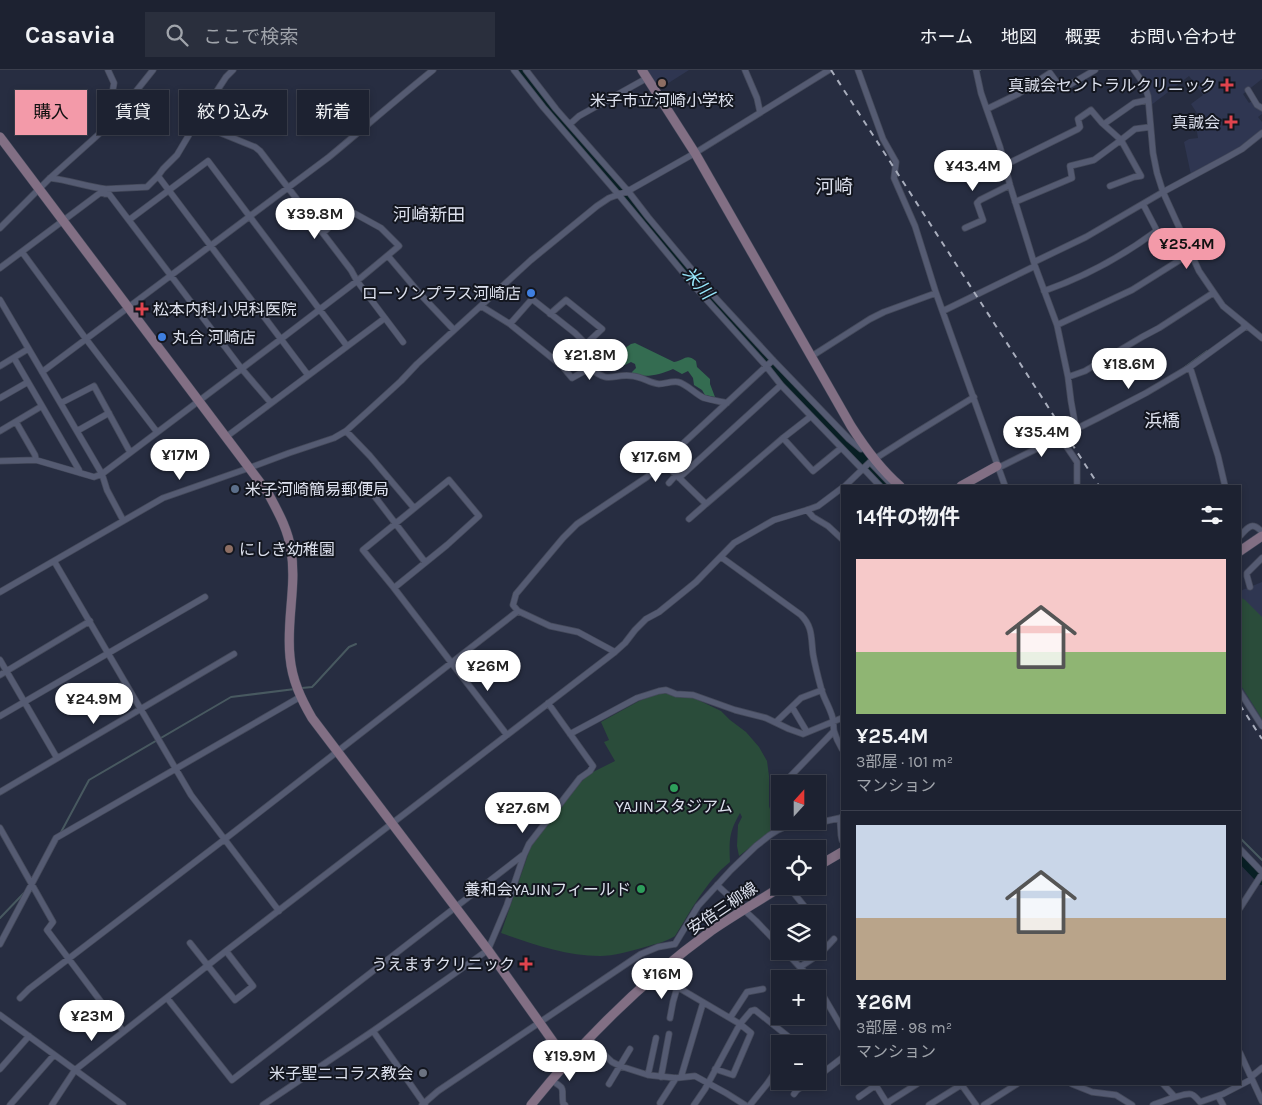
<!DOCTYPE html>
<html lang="ja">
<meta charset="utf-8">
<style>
body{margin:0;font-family:Karla,"Noto Sans JP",sans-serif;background:#2a2f3d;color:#f1f3f6;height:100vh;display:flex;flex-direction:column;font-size:19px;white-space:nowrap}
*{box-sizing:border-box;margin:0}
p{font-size:16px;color:#a0a4ab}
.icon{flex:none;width:28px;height:28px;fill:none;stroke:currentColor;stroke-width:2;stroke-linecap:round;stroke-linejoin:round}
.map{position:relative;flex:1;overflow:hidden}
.panel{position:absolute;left:841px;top:415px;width:400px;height:600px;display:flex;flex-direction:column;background:#1d2231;border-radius:0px;box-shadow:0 2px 8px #0003,0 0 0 1px #3b3f4d}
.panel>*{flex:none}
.top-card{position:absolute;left:15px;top:20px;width:475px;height:45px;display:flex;gap:10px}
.needle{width:32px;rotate:21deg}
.fabs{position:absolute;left:771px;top:705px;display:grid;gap:10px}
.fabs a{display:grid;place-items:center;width:55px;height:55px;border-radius:0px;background:#1d2231;box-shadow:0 2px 8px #0003,0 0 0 1px #3b3f4d;font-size:25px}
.price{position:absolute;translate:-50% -42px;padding:0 11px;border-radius:18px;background:#fff;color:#222;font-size:16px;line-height:32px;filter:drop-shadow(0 1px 2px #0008)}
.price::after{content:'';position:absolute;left:50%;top:30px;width:15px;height:11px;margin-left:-8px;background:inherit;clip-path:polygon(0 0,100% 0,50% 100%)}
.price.active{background:#f39aa9;color:#111}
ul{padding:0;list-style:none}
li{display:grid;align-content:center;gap:10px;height:265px;padding:0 15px}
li+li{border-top:1px solid #3b3f4d}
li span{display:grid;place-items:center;height:155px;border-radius:0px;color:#555}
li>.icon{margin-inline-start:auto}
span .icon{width:90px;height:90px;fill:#fffc;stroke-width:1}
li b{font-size:21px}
h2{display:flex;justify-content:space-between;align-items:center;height:60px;padding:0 15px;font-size:21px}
.tag{padding:0 18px;border-radius:0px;background:#1d2231;box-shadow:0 2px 8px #0003,0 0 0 1px #3b3f4d;font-size:18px;line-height:45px}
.tag.active{background:#f39aa9;color:#111}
header{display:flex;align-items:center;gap:30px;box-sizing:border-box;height:70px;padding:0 25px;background:#1d2231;border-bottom:1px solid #3b3f4d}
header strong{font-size:24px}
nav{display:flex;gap:28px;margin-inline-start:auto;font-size:18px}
.search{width:350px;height:45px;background:#2a2f3d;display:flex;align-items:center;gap:12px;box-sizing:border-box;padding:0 18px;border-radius:0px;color:#a0a4ab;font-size:19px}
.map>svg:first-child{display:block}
.built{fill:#2f3651}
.green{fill:#2a4c3a}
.forest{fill:#346c51}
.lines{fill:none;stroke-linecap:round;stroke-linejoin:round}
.stream{stroke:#485960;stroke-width:2}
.river{stroke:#081f24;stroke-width:10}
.street-casing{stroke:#454a5b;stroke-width:7}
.secondary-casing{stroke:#454a5b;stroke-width:10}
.street{stroke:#555b72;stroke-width:5.5}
.secondary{stroke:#826f84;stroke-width:9}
.rail{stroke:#a9aebd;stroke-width:2;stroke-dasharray:6 6;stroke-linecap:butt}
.education-dot{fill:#8d6e63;stroke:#13161f;stroke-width:2}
.health-dot{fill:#e0444e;stroke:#13161f;stroke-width:2}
.shop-dot{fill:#3f7fe0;stroke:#13161f;stroke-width:2}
.service-dot{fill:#5c6f8a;stroke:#13161f;stroke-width:2}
.leisure-dot{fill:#2e9e5b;stroke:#13161f;stroke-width:2}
.worship-dot{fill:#6b7280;stroke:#13161f;stroke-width:2}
.labels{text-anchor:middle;stroke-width:4;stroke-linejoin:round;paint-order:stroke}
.poi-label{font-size:16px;fill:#dce0ed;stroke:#13161f;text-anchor:end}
.street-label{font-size:16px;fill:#dce0ed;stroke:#13161f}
.neighbourhood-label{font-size:18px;fill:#dce0ed;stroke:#13161f}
.water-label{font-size:18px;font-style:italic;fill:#97e9fd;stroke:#13161f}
.quarter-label{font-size:19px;fill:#dce0ed;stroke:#13161f}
</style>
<header>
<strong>Casavia</strong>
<div class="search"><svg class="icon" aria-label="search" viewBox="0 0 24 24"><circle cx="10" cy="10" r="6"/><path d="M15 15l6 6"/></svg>ここで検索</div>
<nav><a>ホーム</a><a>地図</a><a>概要</a><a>お問い合わせ</a></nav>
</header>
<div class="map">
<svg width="1262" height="1035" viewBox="0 0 1262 1035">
<rect width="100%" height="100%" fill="#272d41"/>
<path class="built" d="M646,0H689L659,19Z
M1136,0H1262V9L1243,24L1249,33L1252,31L1255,36L1262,41V44L1258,47L1262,52V60L1240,78L1191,105L1184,72L1189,69L1198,68L1196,56L1202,51L1191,34L1203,25L1189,6L1150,36Z
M1262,512V651L1240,618V521Z"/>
<path class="green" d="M1240,527L1245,530L1262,547V649L1240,614Z
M660,623H666L676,627H692L721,641L730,650L746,662L759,677L767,691L769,706V736L774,752L770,762L739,786L737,776L738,755L742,747L740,743C729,762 729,770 730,792C706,811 691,841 675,866C666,872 655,874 645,877C632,881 613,886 600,886C566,886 532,874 501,863L531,776L580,713L589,704L615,691L604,672L609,670L601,652L639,631Z"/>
<path class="forest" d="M635,273L674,292C685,290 686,283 696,291L697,297L710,309V314L715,327L705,325L702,320L694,315L693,308L688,301L682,304L673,299C659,305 647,308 632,304V302L636,298L635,294L631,292L625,295L621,292L624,285L625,278L631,274Z"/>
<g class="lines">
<path class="stream" d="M979,0H980
M1185,297L1207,281
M302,618L312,617L315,614L349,577L356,574
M60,764L89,710L231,627L295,619
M1240,768L1262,790
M0,848L24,823"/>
<path class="river" d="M520,0L547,35L597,92L674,182L706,223L781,305L888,416
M1240,787L1262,810"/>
<defs>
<path id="street" d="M108,0L114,13L111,31L112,34L120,42
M514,0L543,37L618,124L695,217L766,296L781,315L862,399
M526,0L556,39L628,121L648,147L714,226L773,290L849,369L861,379L865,377
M745,0L757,28L760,42
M858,0L883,69L896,92L894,108L915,156L936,223L1005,416
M976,0L981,23L1000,77L1010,115L1035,196L1057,255L1068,307L1071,331L1076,359
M1134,0L1144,14L1148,26L1153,83L1157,103L1163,122L1199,201L1223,236L1262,268
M1248,20L1257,35L1262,38
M987,39L1018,24L1050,3L1061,18H1064L1095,0
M196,53L226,7L233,0
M570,54L579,46L647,8
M1104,54L1134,33L1148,30
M1005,95L1078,59L1080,57L1078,49L1091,40L1102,53L1121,70L1094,90L1070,96L1072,108L1015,132
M50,108C69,110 87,117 106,119
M1110,116L1134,107L1141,106L1121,70L1135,59L1150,57
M105,124L106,119L147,117L158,106
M129,150L208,91L347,276
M0,158L50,108L109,55L153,0
M965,158L983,150L977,133L980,130L1010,115
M22,182L86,269L157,362
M388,186L421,225L454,260
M1034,192L1086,167L1163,122L1226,88L1242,79L1262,63
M0,198L100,123L109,124L241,298L271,333
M1044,221C1084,207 1121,187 1155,162L1156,159L1143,134
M0,230L102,404L107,420L123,450
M481,236L510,254L562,296L572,308L590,298C610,315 612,303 633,306C642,307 650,313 659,314C665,314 671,311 678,312C687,314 695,324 704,328C711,330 719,331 727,333
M943,241L1035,196
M550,244L566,230L602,259L586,274
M510,254L532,229L575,263L586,274L562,296
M1057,255L1132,220L1191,183
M812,286L870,249L884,242L936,223
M14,288L42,336
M0,296L28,279
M1190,297L1218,386L1225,416
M42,302L329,87C364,58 398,28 433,0
M308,305L158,106L163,99L177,85L196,53L255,77L260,81L351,200L357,211L403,272
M1068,307L1085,301L1142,267L1159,258L1213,223
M0,328L28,312
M61,333L94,316L130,382
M810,347L783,368L813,401L841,378
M16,352L35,385L36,390
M0,361L42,336L79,400L80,403
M77,361L109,343
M346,361L370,386L414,438
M226,367L385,248
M1060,367L1077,392V416
M0,391L36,390L94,407L102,404L281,269L357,211L399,176L381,158L352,142L340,147L323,163
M663,392L706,434L783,368
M870,392L893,416
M863,398L880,416
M998,398L1098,348L1146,323L1190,297L1245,257L1244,255L1245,254
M679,408L781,315
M669,413L676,405
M845,416L870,392L909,367L974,327
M369,419L425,492
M807,440L813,447L828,456L842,469
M689,449L706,434
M1240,466C1248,457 1252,451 1262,462
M721,487L801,545C813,557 811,568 813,584C815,595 818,607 821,618C823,627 828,634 831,643C834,649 833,655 834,661C836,668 839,674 842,679
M54,491L191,725L279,841
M1250,517L1247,506V503L1262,488
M394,518L447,475L479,446L449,410L363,480L394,518L507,665
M0,522L163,428L249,398L289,383L334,368L346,361L366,343L401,311L417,294L531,190L597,136L609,128L628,121L695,83L829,0
M518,541L550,556L578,562L615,582
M0,590L57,688
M0,605L90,551
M1240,622L1262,656
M792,637L807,662
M0,646L205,527
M776,652L801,628L822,620
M570,664L637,628L659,621L666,620L676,624L693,625L735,640L766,648L789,659L803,664L842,648
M783,714L834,661
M0,722L234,584
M840,748L841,765L842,770
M0,758L53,852L47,860L123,961
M778,760C772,746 772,731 780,718
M1240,779L1262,802
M717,815L756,851L780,876
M788,816L805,837L815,844
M1240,838L1262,804
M818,846L823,850L818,860
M190,873L235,930L253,916L226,881
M0,874L56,768L300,627
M675,874L698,836L731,800L756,776L770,765L778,760L785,757L817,753L840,748L842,747
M785,881L811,909
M800,897L821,883L834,869
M657,905L740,954L705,1019L694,1035
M818,917L842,958
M20,928L29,919L225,769L518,541L513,535L516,524L563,468L577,454L647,407L773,290
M167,928L232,1010L523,785
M0,945L123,1035
M670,948L673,932L677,918
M730,948L747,922L763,919
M373,961L425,1035
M588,969L612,992L620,996L648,1005L676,1008L695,1006L726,1023L745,1035
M1240,983L1262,1031
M818,990L825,1001L818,1006
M0,999L29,966
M715,999L733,1005L751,963L740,954L751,941L755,940L795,972
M825,1001L842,988
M648,1005L656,968
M661,1007L669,964
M681,1007L703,933
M1251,1007L1262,998
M551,1010C567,1020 561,1017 563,1033L565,1035
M609,1014L630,979
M875,1014L888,1035
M961,1014L976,1035
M1072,1014L1092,1022L1116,1025L1132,1035
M1163,1014L1175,1027
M794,1024L797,1020L810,1011
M1218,1026L1223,1035
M859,1027L876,1015
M660,1033L676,1008
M887,1033L917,1014
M10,1035L54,985
M52,1035L75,1000L226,881L615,582L625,573L635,560L646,549L659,542L696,512L734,473L774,450L807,440L818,436L842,418
M263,1035L373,961L488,880L507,835L524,785L529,774L580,708L590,701L593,696L548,633
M422,1035L438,1021L641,884L658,877L675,874
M750,1035L767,1014L780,995
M929,1035L961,1015
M984,1035L1017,1014
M1153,1035C1161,1032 1183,1023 1190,1024C1194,1024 1197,1029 1200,1032L1223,1024L1252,1009"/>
<path id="secondary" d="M642,0L695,83L851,356C865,378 880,399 900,416
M0,67L268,423C278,442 288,459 291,480C297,516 286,551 290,587C292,610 301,629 312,648L488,880L559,980L568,990
M961,416L997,396
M1240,481L1262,466
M818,796L842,782
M531,1035C583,970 644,910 711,861C734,845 759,831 782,816"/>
</defs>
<use href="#street" class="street-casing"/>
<use href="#secondary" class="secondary-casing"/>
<use href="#street" class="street"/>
<use href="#secondary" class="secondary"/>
<path class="rail" d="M831,0L1099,416
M1240,635L1262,669"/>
</g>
<g class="education-dot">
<circle cx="662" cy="13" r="5"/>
<circle cx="229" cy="479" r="5"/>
</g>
<g class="health-dot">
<path d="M1224.5 7.5h5v5h5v5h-5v5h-5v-5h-5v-5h5z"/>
<path d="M1228.5 44.5h5v5h5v5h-5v5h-5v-5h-5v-5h5z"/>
<path d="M139.5 231.5h5v5h5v5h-5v5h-5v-5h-5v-5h5z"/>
<path d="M523.5 886.5h5v5h5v5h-5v5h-5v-5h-5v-5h5z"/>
</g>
<g class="shop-dot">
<circle cx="531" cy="223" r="5"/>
<circle cx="162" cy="267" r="5"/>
</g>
<circle class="service-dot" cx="235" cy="419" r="5"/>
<g class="leisure-dot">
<circle cx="674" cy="718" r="5"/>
<circle cx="641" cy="819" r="5"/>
</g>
<circle class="worship-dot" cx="423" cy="1003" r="5"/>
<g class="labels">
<g class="poi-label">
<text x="1216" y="21">真誠会セントラルクリニック</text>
<text x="662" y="36" text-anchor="middle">米子市立河崎小学校</text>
<text x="1220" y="58">真誠会</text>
<text x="521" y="229">ローソンプラス河崎店</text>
<text x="153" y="245" text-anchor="start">松本内科小児科医院</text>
<text x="172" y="273" text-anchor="start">丸合 河崎店</text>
<text x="245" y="425" text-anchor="start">米子河崎簡易郵便局</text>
<text x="239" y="485" text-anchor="start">にしき幼稚園</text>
<text x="674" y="742" text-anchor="middle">YAJINスタジアム</text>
<text x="631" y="825">養和会YAJINフィールド</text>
<text x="515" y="900">うえますクリニック</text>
<text x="413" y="1009">米子聖ニコラス教会</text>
</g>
<g class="street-label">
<text transform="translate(722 838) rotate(-34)" y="6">安倍三柳線</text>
</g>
<g class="neighbourhood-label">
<text x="429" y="151">河崎新田</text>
<text x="1162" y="357">浜橋</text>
</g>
<g class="water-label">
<text transform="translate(698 213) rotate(49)" y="6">米川</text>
</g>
<g class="quarter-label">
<text x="834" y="123">河崎</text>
</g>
</g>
</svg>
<div class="fabs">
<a><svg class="needle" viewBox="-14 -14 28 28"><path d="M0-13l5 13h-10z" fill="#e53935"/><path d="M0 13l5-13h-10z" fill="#a0a4ab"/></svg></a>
<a><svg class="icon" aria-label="locate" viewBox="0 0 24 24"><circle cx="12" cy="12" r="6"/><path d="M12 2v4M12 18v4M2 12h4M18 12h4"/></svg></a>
<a><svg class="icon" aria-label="layers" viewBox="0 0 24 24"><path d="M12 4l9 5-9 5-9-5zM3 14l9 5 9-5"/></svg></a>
<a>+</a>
<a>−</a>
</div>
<b class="price" style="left:973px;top:122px">¥43.4M</b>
<b class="price" style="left:315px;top:170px">¥39.8M</b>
<b class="price active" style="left:1187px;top:200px">¥25.4M</b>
<b class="price" style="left:590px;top:311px">¥21.8M</b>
<b class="price" style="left:1129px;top:320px">¥18.6M</b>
<b class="price" style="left:1042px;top:388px">¥35.4M</b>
<b class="price" style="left:180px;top:411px">¥17M</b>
<b class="price" style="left:656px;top:413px">¥17.6M</b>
<b class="price" style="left:488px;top:622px">¥26M</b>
<b class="price" style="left:94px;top:655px">¥24.9M</b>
<b class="price" style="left:523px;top:764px">¥27.6M</b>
<b class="price" style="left:662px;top:930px">¥16M</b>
<b class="price" style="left:92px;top:972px">¥23M</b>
<b class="price" style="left:570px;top:1012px">¥19.9M</b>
<div class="top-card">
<a class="tag active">購入</a>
<a class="tag">賃貸</a>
<a class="tag">絞り込み</a>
<a class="tag">新着</a>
</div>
<section class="panel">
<h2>14件の物件<svg class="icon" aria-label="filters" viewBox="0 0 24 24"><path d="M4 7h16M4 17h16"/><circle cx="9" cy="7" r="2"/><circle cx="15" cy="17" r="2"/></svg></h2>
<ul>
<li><span style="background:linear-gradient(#f6c9c9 60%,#8fb573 0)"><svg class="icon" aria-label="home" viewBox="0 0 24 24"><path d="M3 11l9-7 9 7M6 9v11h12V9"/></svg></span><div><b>¥25.4M</b><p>3部屋 · 101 m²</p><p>マンション</p></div></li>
<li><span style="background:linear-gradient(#c9d6e8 60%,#b9a48a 0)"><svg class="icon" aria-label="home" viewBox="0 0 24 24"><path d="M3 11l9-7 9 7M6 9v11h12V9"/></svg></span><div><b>¥26M</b><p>3部屋 · 98 m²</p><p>マンション</p></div></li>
</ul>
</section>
</div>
